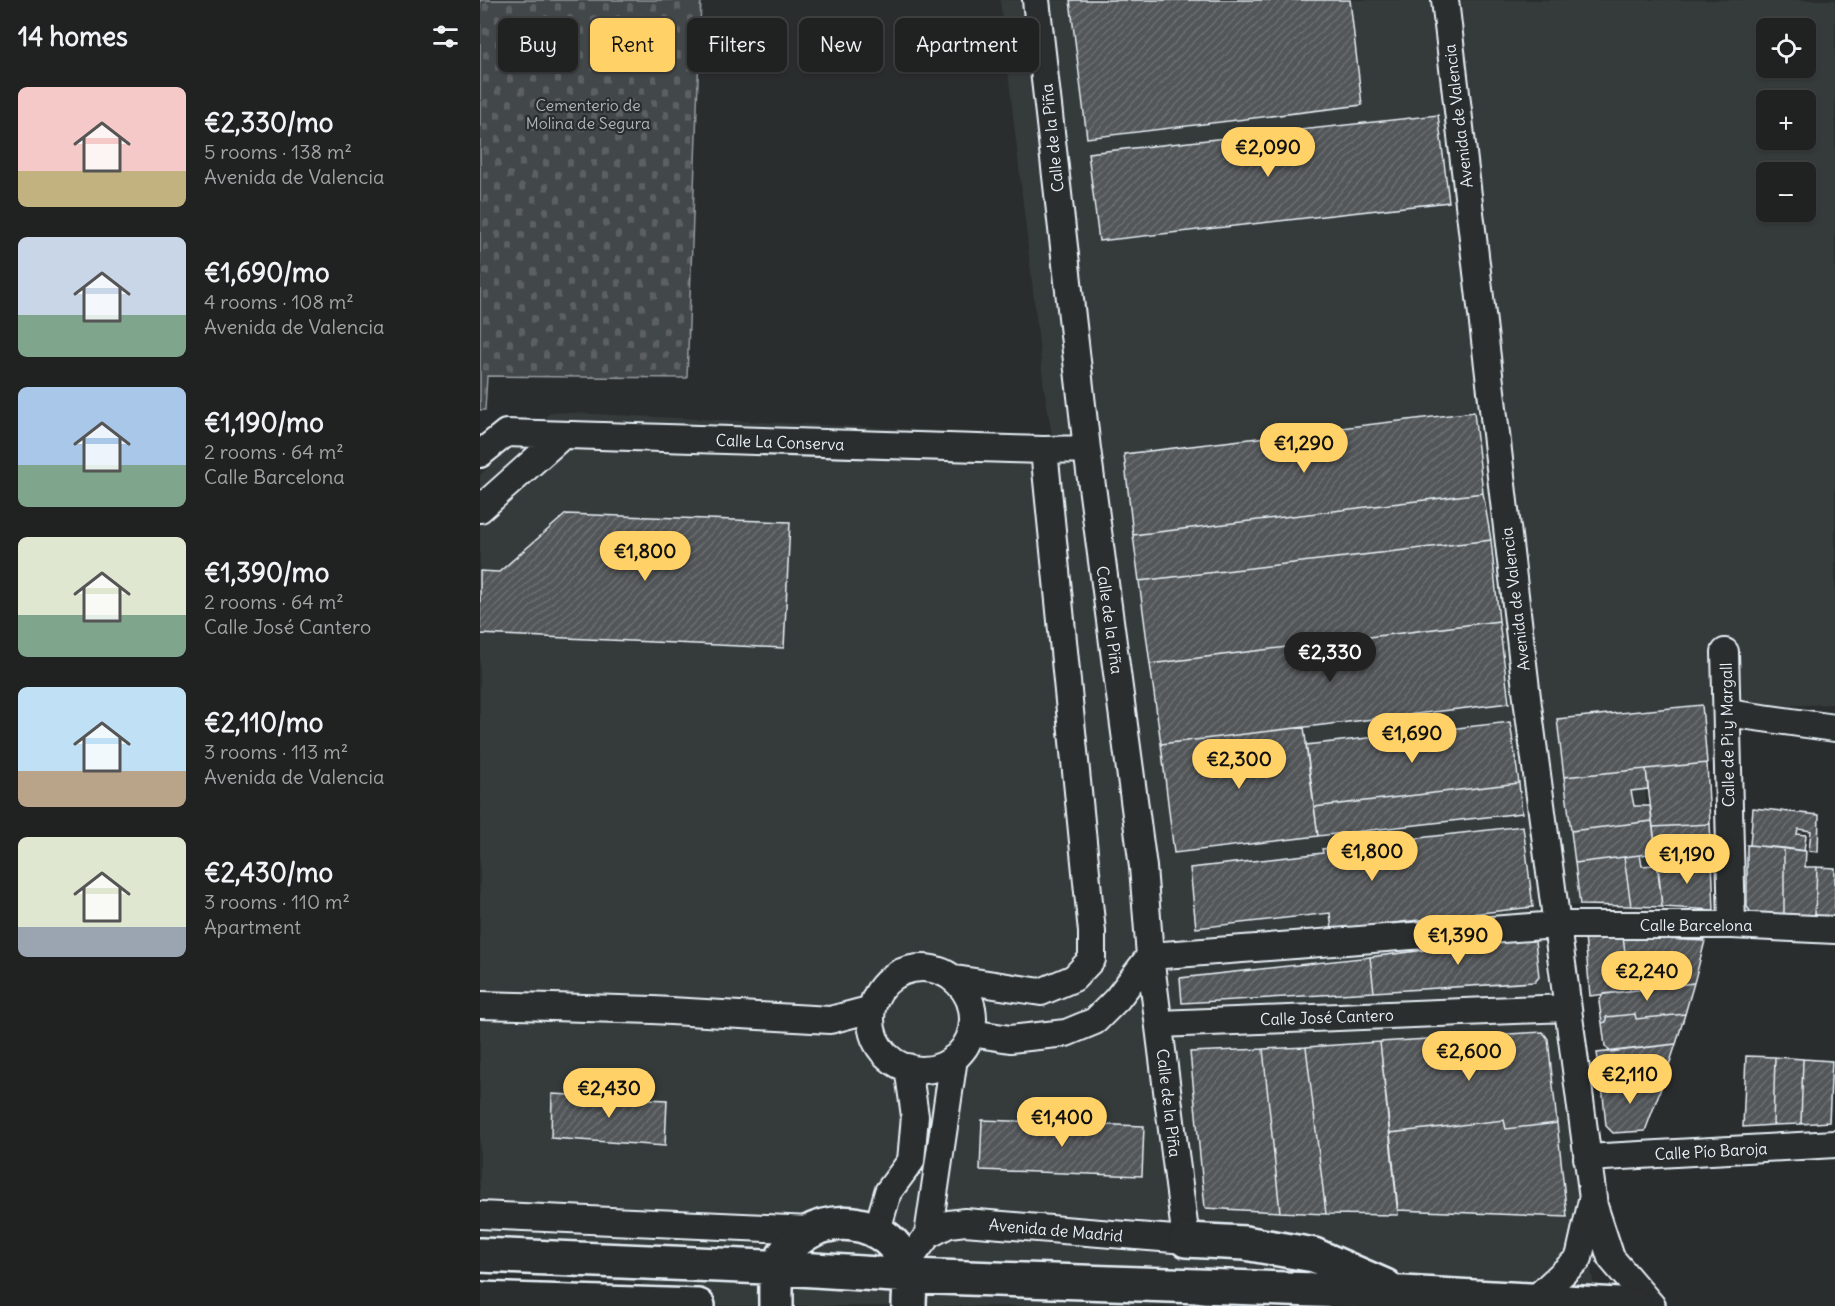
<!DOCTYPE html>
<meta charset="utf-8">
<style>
body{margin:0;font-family:Delius,sans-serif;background:#2d2f2f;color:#f1f3f6;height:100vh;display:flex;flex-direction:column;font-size:22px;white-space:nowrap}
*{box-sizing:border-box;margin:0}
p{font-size:20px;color:#a2a4a5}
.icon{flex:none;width:33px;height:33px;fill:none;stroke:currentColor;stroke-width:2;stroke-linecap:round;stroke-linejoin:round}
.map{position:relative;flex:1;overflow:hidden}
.drawer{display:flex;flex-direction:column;background:#202222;width:480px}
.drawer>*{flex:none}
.top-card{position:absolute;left:18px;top:18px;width:570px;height:54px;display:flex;gap:12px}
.fabs{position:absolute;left:1276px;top:18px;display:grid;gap:12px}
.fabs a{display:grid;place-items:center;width:60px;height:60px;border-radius:9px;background:#202222;box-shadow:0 2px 4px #0004,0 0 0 2px #3d3f40;font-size:30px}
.price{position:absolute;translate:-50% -51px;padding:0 14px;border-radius:21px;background:#ffd166;color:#111;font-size:20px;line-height:39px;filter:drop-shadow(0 2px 3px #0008)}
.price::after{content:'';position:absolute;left:50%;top:36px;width:18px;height:14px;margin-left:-9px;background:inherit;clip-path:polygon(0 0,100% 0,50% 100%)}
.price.active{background:#222;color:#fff}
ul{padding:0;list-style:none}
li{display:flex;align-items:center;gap:18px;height:150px;padding:0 18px}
li span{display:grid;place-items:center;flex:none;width:168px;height:120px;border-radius:9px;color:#555}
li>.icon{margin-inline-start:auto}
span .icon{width:72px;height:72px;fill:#fffc;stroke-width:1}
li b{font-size:26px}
h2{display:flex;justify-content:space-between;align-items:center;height:72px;padding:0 18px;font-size:26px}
.tag{padding:0 21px;border-radius:9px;background:#202222;box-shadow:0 2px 4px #0004,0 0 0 2px #3d3f40;font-size:21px;line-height:54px}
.tag.active{background:#ffd166;color:#111}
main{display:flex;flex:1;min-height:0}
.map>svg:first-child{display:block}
.built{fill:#363a3b;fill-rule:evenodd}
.cemetery{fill:url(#cemetery-stones);stroke:#959ca0;stroke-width:1.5}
.building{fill:url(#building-hatch);stroke:#e8f1f8;stroke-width:1.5}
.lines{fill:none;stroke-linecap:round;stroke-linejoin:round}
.minor-casing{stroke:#e8f1f8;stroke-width:30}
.major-casing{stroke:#e8f1f8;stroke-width:38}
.minor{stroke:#2a2d2e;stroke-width:26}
.major{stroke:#2a2d2e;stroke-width:33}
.labels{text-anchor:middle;stroke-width:4.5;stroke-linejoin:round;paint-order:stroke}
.park-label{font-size:16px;fill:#aeb5ba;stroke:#2a2d2e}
.street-label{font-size:16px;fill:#e8f1f8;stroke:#2a2d2e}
</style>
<main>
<section class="drawer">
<h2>14 homes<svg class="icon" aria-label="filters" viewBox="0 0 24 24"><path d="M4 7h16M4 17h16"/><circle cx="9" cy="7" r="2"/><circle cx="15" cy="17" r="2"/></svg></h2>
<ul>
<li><span style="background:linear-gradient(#f6c9c9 70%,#c2b280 0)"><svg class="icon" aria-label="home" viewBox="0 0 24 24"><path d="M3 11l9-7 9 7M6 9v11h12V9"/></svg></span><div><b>€2,330/mo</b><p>5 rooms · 138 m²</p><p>Avenida de Valencia</p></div></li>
<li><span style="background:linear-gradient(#c9d6e8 65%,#7fa58c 0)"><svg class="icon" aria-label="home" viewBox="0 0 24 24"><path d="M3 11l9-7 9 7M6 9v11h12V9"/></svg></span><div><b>€1,690/mo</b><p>4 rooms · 108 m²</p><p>Avenida de Valencia</p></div></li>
<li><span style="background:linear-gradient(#a9c7e8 65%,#7fa58c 0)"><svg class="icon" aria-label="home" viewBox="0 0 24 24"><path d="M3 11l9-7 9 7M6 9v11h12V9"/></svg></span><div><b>€1,190/mo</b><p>2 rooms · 64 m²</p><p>Calle Barcelona</p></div></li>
<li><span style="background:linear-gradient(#dfe7d0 65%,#7fa58c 0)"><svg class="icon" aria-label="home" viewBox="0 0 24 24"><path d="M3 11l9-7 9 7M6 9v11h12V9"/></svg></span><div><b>€1,390/mo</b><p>2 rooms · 64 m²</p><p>Calle José Cantero</p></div></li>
<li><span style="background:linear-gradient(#bfe0f5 70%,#b9a48a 0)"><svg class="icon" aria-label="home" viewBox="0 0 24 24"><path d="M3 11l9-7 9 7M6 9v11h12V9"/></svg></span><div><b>€2,110/mo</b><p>3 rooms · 113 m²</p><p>Avenida de Valencia</p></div></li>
<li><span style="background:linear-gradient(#dfe7d0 75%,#9aa5b1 0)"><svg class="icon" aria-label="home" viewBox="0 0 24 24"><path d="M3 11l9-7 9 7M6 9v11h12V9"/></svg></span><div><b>€2,430/mo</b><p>3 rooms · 110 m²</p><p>Apartment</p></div></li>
</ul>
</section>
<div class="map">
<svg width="1355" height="1306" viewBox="0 0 1355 1306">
<defs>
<pattern id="cemetery-stones" width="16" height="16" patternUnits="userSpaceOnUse" patternTransform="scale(1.5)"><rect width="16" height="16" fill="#424648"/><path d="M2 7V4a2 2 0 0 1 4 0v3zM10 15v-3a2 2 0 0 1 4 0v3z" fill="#5d6163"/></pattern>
<pattern id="building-hatch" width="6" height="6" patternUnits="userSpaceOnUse" patternTransform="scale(1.5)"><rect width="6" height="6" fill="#535759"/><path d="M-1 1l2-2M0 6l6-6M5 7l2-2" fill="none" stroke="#6c7072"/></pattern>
</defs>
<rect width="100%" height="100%" fill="#2a2d2e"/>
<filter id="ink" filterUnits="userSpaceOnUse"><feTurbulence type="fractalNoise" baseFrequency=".0167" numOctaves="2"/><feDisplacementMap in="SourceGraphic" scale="12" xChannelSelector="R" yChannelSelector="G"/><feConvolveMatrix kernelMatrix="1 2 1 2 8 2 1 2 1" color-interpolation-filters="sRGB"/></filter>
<g filter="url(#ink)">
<path class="built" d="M520,0H1355V704L1258,707V761L1164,769L1172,909L1057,904L1089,1132L1117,1306H162V1283L0,1274V475L71,412L572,436L564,387ZM1287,28H1326V68H1287ZM1287,100H1326V140H1287ZM1287,172H1326V212H1287Z"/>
<path class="cemetery" d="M0,0H221L207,378L7,376L5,410H0Z"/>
<path class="building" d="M590,0H870L882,105L607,138Z
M958,115L969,202L619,241L608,153Z
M994,412L1003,493L653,535L644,454Z
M1003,493L1011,540L659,581L653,535Z
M86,514L310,522L304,648L0,634V571L19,572Z
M1011,540L1019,621L670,664L659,581Z
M1019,621L1029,703L681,744L670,664Z
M1222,705L1227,763L1084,777L1077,719Z
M1030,722L1039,783L834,807L826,745Z
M824,727L838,836L694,853L681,744Z
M1227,763L1230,824L1173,827L1166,769Z
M1166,769L1168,789L1151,791L1154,806H1170L1172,821L1091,831L1084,777Z
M1039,783L1042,813L838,836L834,807Z
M1273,808L1339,815L1338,852L1329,851L1331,831L1318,829L1317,834L1326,835L1324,851L1270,845Z
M1172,821L1176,853L1095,863L1091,831Z
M1230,824L1232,860L1178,864L1173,827Z
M1043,826L1053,907L852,930L850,913L716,928L710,868L843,853L842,849Z
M1267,845L1304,848V915L1272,914L1267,907Z
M1304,848L1326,851L1325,867H1337L1335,916L1304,915Z
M1176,853L1182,907L1151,906L1144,857L1160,855L1162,866L1173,865L1171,854Z
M1144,857L1151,906L1100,905L1095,863Z
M1232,860L1234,910L1182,907L1178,864Z
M1337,867L1355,868V918L1335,916Z
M1105,936L1143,937L1150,991L1110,996Z
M1050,937L1055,941L1059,977L1055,982L894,992L890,957Z
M1143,937L1225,941L1214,983L1150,991Z
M890,957L894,992L702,1003L700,978Z
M1214,983L1205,1014L1156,1019L1155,1014L1126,1017V1022L1122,1023L1119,1002L1123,994Z
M1155,1014L1156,1019L1205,1014L1196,1044L1130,1052L1125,1046L1122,1023L1126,1022V1017Z
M1063,1032L1068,1039L1077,1123L1026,1129L1024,1120L910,1133L900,1042Z
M900,1042L918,1215L846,1214L826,1047Z
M1196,1044L1189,1065L1175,1067L1176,1081L1122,1085L1117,1053Z
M826,1047L846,1214L800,1212L783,1049Z
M783,1049L800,1212L725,1208L710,1052Z
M1266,1056L1295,1057L1293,1125L1263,1127Z
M1295,1057L1323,1059L1321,1124L1293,1125Z
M1323,1059L1352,1061L1349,1122L1321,1124Z
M1184,1080L1165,1131L1133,1133L1126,1126L1122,1085Z
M72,1094L187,1100L185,1146L71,1138Z
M502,1120L664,1126L662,1176L500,1170Z
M1024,1120L1026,1129L1077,1123L1087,1217L918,1210L910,1133Z"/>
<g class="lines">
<defs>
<path id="minor" d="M965,0L1048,706L1114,1206L1131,1258L1172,1306
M0,454L26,433L564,450L607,449
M0,509L83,435
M1245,652L1252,925
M1247,713L1355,728
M391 1019a51 51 0 1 1 102 0a51 51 0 1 1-102 0Z
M475,979L561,992L594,978L612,959V932L564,450
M0,1005L173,1010L350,1020L392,1009
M679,1024L1087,1008
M491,1033L530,1039L586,1033L615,1021L637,999L670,956L1077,925H1252L1355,930
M1107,1158L1355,1144
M0,1215L331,1230
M392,1228L400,1220L408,1192L431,1161L435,1116L428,1067
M448,1235L469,1224L485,1222L706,1240L670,956L663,867L607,449L556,0
M426,1264L448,1235L474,1058
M1055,1299L1099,1258L1112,1200"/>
<path id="major" d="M706,1240L765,1243L834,1255L905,1286
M0,1255L286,1267L430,1276L923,1293L1156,1306
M0,1299L218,1306
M296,1306C296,1293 295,1276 299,1265C322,1210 404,1209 426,1265C432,1278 429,1292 429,1306"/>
</defs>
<use href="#minor" class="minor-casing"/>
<use href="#major" class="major-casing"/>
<use href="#minor" class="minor"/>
<use href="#major" class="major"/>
</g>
</g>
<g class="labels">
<g class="park-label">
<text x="108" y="111">Cementerio de<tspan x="108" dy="18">Molina de Segura</tspan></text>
</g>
<g class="street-label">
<text transform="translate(978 116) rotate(-97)" y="6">Avenida de Valencia</text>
<text transform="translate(572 138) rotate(-96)" y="6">Calle de la Piña</text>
<text transform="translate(300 442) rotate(2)" y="6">Calle La Conserva</text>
<text transform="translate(1035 599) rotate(-97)" y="6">Avenida de Valencia</text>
<text transform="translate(630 620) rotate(82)" y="6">Calle de la Piña</text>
<text transform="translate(1247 735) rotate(-91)" y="6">Calle de Pi y Margall</text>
<text x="1216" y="931">Calle Barcelona</text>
<text transform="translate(847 1017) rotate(-2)" y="6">Calle José Cantero</text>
<text transform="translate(689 1103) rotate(83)" y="6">Calle de la Piña</text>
<text transform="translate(1231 1151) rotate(-3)" y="6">Calle Pío Baroja</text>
<text transform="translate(576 1230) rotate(5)" y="6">Avenida de Madrid</text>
</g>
</g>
</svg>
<div class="fabs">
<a><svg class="icon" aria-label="locate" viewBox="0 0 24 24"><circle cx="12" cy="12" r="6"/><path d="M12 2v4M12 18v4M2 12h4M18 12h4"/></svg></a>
<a>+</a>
<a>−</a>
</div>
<b class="price" style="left:788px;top:178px">€2,090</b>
<b class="price" style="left:824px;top:474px">€1,290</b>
<b class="price" style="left:165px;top:582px">€1,800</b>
<b class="price active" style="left:850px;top:683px">€2,330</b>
<b class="price" style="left:932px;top:764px">€1,690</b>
<b class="price" style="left:759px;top:790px">€2,300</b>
<b class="price" style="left:892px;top:882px">€1,800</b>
<b class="price" style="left:1207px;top:885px">€1,190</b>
<b class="price" style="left:978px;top:966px">€1,390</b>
<b class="price" style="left:1167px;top:1002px">€2,240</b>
<b class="price" style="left:989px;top:1082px">€2,600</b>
<b class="price" style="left:1150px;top:1105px">€2,110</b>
<b class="price" style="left:129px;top:1119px">€2,430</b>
<b class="price" style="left:582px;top:1148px">€1,400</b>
<div class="top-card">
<a class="tag">Buy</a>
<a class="tag active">Rent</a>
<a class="tag">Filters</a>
<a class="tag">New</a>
<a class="tag">Apartment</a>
</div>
</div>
</main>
